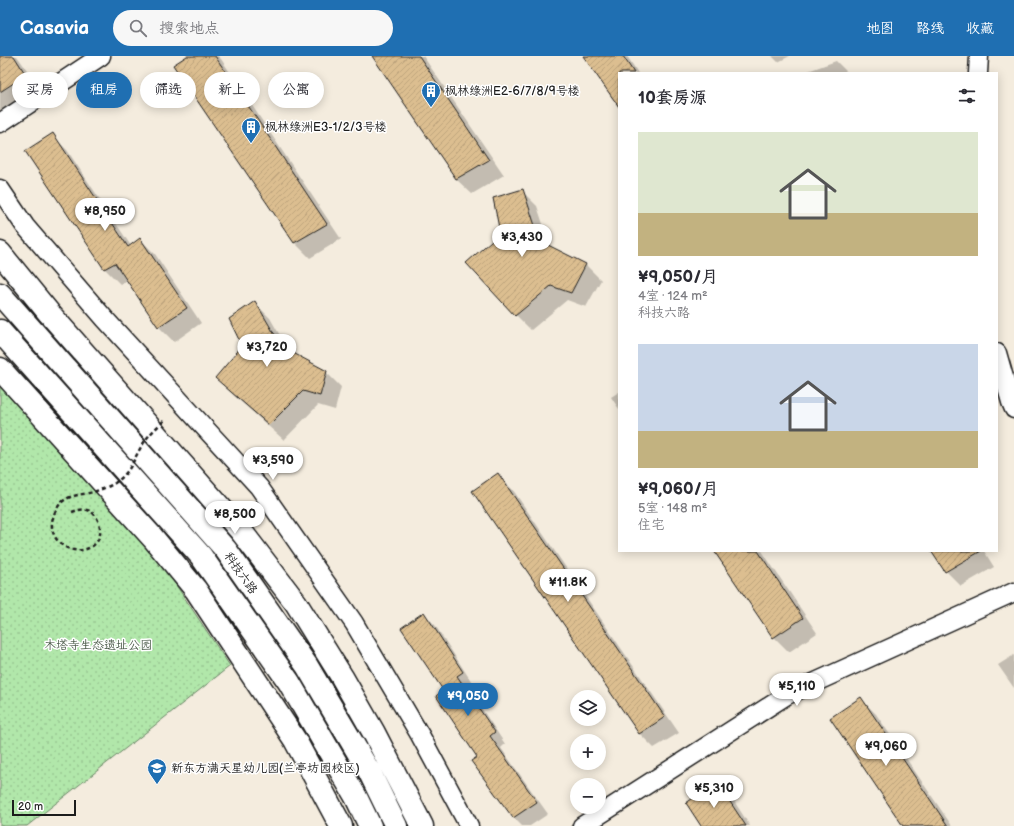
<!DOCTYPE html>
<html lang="zh">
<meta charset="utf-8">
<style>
body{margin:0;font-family:"Balsamiq Sans","LXGW WenKai TC",sans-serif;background:#f7f7f7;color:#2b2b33;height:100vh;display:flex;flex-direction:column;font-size:15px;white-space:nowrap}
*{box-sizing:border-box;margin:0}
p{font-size:13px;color:#7c7c81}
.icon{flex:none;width:22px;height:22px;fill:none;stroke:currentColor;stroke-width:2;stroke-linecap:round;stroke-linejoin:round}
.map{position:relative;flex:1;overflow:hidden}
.sheet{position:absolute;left:618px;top:16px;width:380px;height:480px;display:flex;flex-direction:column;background:#fff;border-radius:0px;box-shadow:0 2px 10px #0003}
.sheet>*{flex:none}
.hud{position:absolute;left:12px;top:16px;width:380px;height:36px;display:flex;gap:8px}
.fabs{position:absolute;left:570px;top:634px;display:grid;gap:8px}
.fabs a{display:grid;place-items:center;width:36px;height:36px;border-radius:50%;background:#fff;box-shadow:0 2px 10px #0003;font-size:20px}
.scale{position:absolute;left:12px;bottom:10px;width:64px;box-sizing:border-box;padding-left:4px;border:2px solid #1c1c1c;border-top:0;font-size:11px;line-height:14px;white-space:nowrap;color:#1c1c1c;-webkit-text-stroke:3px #fff;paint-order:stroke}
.price{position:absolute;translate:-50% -34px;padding:0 9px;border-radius:14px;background:#fff;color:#222;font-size:13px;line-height:26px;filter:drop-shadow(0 1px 2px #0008)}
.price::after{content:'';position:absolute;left:50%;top:24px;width:12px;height:9px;margin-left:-6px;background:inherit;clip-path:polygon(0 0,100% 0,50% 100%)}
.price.active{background:#1f6fb2;color:#fff}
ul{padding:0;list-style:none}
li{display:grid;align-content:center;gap:8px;height:212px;padding:0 20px}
li span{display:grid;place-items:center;height:124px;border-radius:0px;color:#555}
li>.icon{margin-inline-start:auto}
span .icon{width:72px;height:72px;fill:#fffc;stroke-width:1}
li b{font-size:17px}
h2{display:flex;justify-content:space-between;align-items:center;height:48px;padding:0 20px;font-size:17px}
.chip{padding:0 14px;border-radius:18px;background:#fff;box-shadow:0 2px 10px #0003;font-size:14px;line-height:36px}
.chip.active{background:#1f6fb2;color:#fff}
header{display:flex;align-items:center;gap:24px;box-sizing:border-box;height:56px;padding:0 20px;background:#1f6fb2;color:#fff}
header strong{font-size:19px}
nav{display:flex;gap:22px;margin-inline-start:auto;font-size:14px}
.search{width:280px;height:36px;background:#f7f7f7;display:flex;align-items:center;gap:10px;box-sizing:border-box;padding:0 14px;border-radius:22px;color:#7c7c81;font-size:15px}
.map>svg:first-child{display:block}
.park{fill:url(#park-dots);stroke:#668263}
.shadow{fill:#0003}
.building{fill:url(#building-hatch);stroke:#1c1c1c}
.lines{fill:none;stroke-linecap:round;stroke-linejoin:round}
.minor-casing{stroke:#1c1c1c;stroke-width:21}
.secondary-casing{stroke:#1c1c1c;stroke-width:25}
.minor{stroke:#fff;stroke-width:18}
.secondary{stroke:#fff;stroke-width:22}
.path-bridge{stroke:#1c1c1c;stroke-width:2.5;stroke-dasharray:4 3;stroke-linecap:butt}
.labels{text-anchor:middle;stroke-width:3;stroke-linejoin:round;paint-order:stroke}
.poi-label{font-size:12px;fill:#1c1c1c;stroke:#fff;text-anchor:start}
.street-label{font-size:12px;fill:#1c1c1c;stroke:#fff}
.park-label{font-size:12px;fill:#495947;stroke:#fff}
</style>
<header>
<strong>Casavia</strong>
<div class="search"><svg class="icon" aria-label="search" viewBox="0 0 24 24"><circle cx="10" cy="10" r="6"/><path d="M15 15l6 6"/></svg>搜索地点</div>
<nav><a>地图</a><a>路线</a><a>收藏</a></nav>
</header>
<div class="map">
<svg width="1014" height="770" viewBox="0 0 1014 770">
<defs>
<pattern id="park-dots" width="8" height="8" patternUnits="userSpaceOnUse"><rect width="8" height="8" fill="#b1e7aa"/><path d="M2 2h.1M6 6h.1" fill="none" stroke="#98c692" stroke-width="1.8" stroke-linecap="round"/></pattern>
<pattern id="building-hatch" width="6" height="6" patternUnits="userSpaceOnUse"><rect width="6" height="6" fill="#dcbe90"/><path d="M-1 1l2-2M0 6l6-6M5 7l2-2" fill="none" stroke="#bca37c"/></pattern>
</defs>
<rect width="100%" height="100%" fill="#f4ecde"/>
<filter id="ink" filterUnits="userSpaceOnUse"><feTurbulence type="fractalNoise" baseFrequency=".025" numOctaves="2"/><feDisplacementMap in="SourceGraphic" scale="8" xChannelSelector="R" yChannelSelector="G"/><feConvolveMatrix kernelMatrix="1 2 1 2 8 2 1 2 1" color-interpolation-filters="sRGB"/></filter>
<g filter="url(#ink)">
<path class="park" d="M0,321L168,517L230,610L27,770H0Z"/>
<path class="shadow" d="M0,0H17L41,34L0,58Z
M188,0H218L221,3L341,183L310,202L295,187Z
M374,0H423L504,119L472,138L456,123Z
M585,0H627L638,17H619V49Z
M772,0H790L778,6Z
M836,5L848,17H808V15Z
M52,79L67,94L131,190L140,183L155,198L201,267L174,286L159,271L127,224L120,228L105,213L27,95Z
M522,135L537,150L551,192L586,209L601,224L586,251L567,244L531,274L516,259L501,178Z
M255,247L270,262L290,297L326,316L341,331L335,354L318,349L284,384L231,337L216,322L243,290Z
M619,336V353L611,341Z
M498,419L513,434L679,677L654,692L639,677Z
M715,495H762L817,577L789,596L774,581Z
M932,495H984L994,511L961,530L946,515Z
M424,558L435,569L473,628L468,632L505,688L501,692L548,758L530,770H522L514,762L472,705L478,701L444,634Z
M1014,599V632L998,609Z
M861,643L876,658L952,770H905Z
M717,727L732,742L750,770H703Z"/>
<path class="building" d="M0,0H14L26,19L0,36Z
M187,0H215L327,168L294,187L173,9Z
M372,0H419L489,104L456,123Z
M583,0H623L634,17H619V51Z
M53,77L128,191L140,182L187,252L158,271L115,207L104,213L25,95Z
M523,133L540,185L586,208L571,237L551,230L515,260L466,207L500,177L493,142Z
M255,245L282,291L327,315L320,340L303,335L269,369L215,322L242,290L229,263Z
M498,417L665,661L639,678L472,435Z
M714,495H758L803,562L773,582Z
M931,495H981L945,516Z
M424,556L463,616L457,620L495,676L490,680L537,746L513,762L471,705L477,701L436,640L443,634L401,572Z
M861,641L948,770H903L830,662Z
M717,726L746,770H701L686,747Z"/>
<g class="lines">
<defs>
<path id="minor" d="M978,17L979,0
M0,67L101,0
M0,133L25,170L105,263L259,431L354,567L420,679L469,770
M997,297L1011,346L1014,353
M582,770L787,639L1014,536"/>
<path id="secondary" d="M0,197L49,257L241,475L296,547L342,621L374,677L422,770
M0,238L226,494L307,610L369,715L396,770
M0,275L201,500L289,626L356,741L370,770
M0,313L153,482L196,534L295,684L341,770"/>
</defs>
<use href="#minor" class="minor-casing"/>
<use href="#secondary" class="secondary-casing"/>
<use href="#minor" class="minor"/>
<use href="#secondary" class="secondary"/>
<path class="path-bridge" d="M72,456C78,454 84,452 90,455C99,460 103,475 98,484C95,489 90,492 86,493C68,499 50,484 52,466C53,459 57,451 61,447C70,438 82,439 93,436C100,434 108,431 115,427C132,415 133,403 143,388C149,378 157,371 166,363"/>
</g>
</g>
<defs>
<symbol id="building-pin" viewBox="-11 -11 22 30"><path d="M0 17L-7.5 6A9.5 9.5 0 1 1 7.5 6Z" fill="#1f6fb2" stroke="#fff"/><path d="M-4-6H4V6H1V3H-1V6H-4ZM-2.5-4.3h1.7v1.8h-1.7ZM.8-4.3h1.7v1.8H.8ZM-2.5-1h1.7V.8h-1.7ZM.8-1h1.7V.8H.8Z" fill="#fff"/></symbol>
<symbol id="school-pin" viewBox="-11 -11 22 30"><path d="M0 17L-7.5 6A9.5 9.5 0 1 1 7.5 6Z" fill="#1f6fb2" stroke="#fff"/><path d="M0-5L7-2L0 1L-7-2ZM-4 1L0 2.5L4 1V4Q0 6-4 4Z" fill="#fff"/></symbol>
</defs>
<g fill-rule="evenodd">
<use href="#building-pin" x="420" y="24" width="22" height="30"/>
<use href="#building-pin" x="240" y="60" width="22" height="30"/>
<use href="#school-pin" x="146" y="701" width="22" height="30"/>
</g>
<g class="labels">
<g class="poi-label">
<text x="445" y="39">枫林绿洲E2-6/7/8/9号楼</text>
<text x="265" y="75">枫林绿洲E3-1/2/3号楼</text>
<text x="171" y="716">新东方满天星幼儿园(兰亭坊园校区)</text>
</g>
<g class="street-label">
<text transform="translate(241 517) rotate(55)" y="4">科技六路</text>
</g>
<g class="park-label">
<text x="98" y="593">木塔寺生态遗址公园</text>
</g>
</g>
</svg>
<div class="fabs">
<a><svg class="icon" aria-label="layers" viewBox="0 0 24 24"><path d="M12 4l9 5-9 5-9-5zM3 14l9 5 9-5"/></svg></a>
<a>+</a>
<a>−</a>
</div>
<div class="scale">20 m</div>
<b class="price" style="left:105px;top:176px">¥8,950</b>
<b class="price" style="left:522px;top:202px">¥3,430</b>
<b class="price" style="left:267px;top:312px">¥3,720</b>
<b class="price" style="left:273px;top:425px">¥3,590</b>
<b class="price" style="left:235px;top:479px">¥8,500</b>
<b class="price" style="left:568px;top:547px">¥11.8K</b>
<b class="price" style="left:797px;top:651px">¥5,110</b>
<b class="price active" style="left:468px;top:661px">¥9,050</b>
<b class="price" style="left:886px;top:711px">¥9,060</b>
<b class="price" style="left:714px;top:753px">¥5,310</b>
<div class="hud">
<a class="chip">买房</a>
<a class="chip active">租房</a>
<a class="chip">筛选</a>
<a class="chip">新上</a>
<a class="chip">公寓</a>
</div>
<section class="sheet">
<h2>10套房源<svg class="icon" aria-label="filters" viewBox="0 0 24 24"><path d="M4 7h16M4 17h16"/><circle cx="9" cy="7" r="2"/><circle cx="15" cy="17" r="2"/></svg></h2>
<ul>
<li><span style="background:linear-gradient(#dfe7d0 65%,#c2b280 0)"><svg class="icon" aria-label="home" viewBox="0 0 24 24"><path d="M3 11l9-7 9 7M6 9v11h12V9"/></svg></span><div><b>¥9,050/月</b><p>4室 · 124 m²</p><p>科技六路</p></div></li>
<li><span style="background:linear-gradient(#c9d6e8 70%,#c2b280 0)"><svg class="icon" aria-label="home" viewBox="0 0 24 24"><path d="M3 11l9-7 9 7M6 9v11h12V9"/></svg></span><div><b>¥9,060/月</b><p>5室 · 148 m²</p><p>住宅</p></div></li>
</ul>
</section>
</div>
